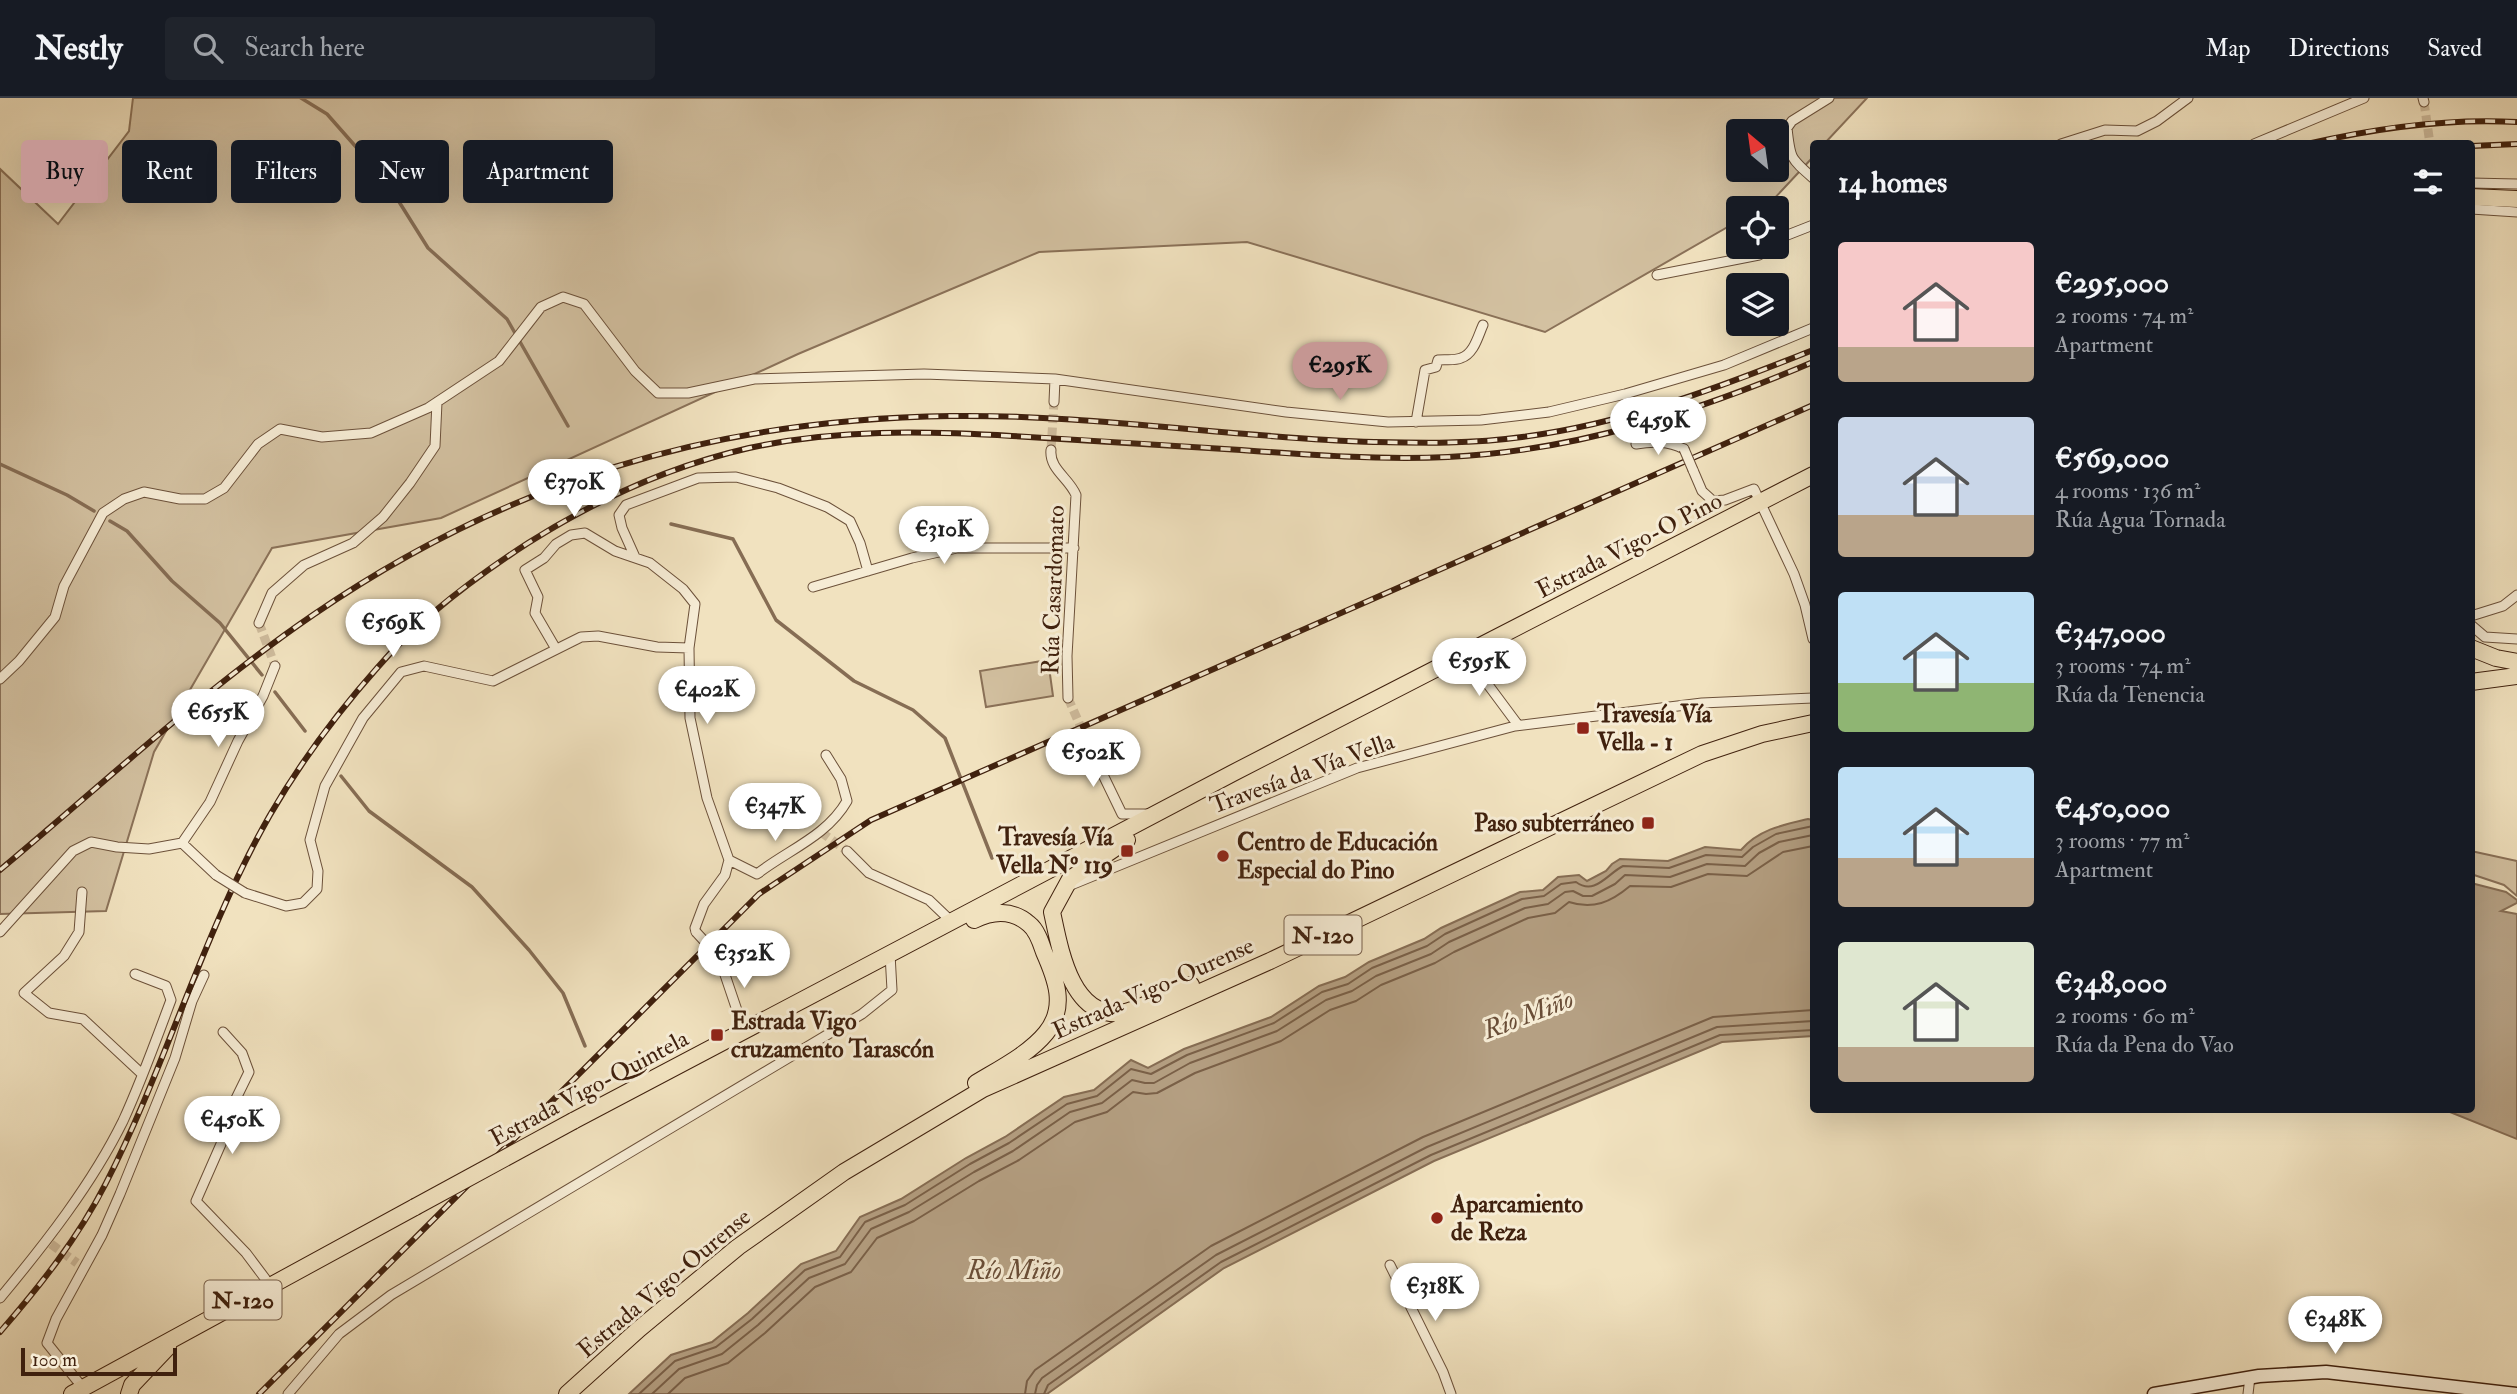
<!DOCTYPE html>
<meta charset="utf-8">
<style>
body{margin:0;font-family:"IM FELL Double Pica",serif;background:#20242c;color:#f1f3f6;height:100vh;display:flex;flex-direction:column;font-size:26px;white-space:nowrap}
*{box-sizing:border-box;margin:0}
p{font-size:23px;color:#9ea1a6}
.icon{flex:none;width:38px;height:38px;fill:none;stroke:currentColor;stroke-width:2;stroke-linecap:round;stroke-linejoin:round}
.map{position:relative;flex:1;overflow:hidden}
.drawer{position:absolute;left:1810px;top:42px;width:665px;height:973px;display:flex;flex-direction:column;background:#171b24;border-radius:7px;box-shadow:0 7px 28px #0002}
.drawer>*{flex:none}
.banner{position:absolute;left:21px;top:42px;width:665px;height:63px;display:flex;gap:14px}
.needle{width:46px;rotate:331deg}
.fabs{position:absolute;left:1726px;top:21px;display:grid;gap:14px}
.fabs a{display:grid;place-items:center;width:63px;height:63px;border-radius:7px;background:#171b24;box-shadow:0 7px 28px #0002;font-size:35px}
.scale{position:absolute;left:21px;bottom:18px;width:156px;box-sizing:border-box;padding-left:7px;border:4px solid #40210e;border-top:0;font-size:19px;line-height:24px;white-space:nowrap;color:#40210e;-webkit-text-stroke:5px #f6ecd5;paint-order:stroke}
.price{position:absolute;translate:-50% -60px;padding:0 16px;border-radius:24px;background:#fff;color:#222;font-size:23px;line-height:46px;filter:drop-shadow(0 2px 4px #0008)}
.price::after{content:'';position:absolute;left:50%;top:42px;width:21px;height:16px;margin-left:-10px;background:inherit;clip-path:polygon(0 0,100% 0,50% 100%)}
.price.on{background:#c59692;color:#111}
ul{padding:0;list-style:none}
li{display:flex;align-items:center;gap:21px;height:175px;padding:0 28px}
li span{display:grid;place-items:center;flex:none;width:196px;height:140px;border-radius:7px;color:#555}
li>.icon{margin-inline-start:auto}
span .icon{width:84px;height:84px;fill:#fffc;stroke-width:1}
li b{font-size:30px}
h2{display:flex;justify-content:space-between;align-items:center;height:84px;padding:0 28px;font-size:30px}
.tag{padding:0 24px;border-radius:7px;background:#171b24;box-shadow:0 7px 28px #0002;font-size:24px;line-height:63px}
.tag.on{background:#c59692;color:#111}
header{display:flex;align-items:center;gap:42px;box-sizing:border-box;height:98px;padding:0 35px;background:#171b24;border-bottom:2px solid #363941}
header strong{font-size:33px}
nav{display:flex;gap:38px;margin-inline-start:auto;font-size:24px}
.search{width:490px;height:63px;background:#20242c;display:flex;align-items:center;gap:18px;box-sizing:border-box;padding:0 24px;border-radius:7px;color:#9ea1a6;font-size:26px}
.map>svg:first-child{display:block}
.green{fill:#d3c1a1;stroke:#8a7158;stroke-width:2;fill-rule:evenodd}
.water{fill:#b5a083;stroke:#866d54;stroke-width:2}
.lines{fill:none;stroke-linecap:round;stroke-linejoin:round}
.shore{stroke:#7a6048;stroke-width:2}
.stream{stroke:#866d54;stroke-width:3.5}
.street-tunnel{stroke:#cebb9c;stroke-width:9;stroke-dasharray:9 4.5;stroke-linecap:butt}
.street-casing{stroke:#6c513a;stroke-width:11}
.secondary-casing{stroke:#40210e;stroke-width:15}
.highway-casing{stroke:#40210e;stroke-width:18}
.street{stroke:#f6ecd5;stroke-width:9}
.secondary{stroke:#f6ecd5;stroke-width:12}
.highway{stroke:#f1e2bf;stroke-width:16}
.rail-casing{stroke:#40210e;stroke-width:6}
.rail{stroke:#f6ecd5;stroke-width:3.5;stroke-dasharray:10;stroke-linecap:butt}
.street-bridge-casing{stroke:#6c513a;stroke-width:11;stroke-linecap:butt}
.highway-bridge-casing{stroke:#40210e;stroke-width:18;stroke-linecap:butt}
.street-bridge{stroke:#f6ecd5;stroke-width:9}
.highway-bridge{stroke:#f1e2bf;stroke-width:16}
.poi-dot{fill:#8f2418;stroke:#f6ecd5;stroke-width:2.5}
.labels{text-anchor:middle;stroke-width:6;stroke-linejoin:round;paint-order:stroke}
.shield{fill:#f6ecd5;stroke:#775e4a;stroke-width:2}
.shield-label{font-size:23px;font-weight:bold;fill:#40210e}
.street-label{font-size:24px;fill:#40210e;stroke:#f6ecd5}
.poi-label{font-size:24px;font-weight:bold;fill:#40210e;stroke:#f6ecd5;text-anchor:start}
.water-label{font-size:26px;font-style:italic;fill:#694d37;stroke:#f6ecd5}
</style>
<header>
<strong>Nestly</strong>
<div class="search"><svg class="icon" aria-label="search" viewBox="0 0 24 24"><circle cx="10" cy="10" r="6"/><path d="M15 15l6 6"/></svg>Search here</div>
<nav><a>Map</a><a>Directions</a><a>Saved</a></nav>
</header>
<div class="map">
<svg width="2517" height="1296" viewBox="0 0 2517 1296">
<rect width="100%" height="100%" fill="#f1e2bf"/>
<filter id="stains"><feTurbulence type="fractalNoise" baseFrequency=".00286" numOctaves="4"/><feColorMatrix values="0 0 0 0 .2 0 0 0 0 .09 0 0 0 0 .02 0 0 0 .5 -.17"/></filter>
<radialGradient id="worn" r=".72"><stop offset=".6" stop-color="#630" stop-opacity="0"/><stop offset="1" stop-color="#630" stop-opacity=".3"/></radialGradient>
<path class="green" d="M133,0H1867L1825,45L1813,46V59L1771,104L1760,110H1738V123L1545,234L1247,144L1039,154L798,256L441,420L272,450L154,654L106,813L0,816V71L58,126L129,33ZM1738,33H1776V72H1738Z
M1048,562L1053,598L986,609L980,573Z
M2471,753L2517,763V798L2504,787L2471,776Z"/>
<path class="water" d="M1808,721L1813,722V938L1722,944L1434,1063L1224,1170L1047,1296H629L671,1257L712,1244L748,1215L801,1166L836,1153L860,1119L901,1101L966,1060L1005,1039L1064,999L1094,992L1131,962L1148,970L1184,951L1271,919L1319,888L1345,879L1369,864L1424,841L1441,830L1520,794L1543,792L1558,779L1579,777L1587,783L1606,773L1612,766L1620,761L1668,763L1705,749L1741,752C1758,732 1782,727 1808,721Z
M2471,785L2506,794L2517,802V805L2501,813L2517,816V1041L2445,1012H2471Z"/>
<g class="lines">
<path class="shore" d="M639,1296L675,1263L716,1249L752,1221L805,1172L840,1159L865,1124L905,1107L970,1066L1009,1045L1067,1006L1097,998L1131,971L1151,976L1187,957L1274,925L1322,894L1348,886L1372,870L1427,848L1445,836L1522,801L1544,798L1561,786L1576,784C1595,798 1607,776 1623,768L1669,770L1706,757L1742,759L1753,749L1776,736L1813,728
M652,1296L679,1271L722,1256L758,1227L809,1180L845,1166L871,1131L909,1114L974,1074L1013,1053L1070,1014L1102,1005L1132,982L1145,985H1154L1190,965L1277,933L1326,902L1352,893L1376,878L1431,856L1449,844L1525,810L1548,806L1565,794L1573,793L1583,798H1592L1615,786L1625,777L1670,779L1707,766L1745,768L1759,755L1779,744L1813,737
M668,1296L685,1280L728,1265L765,1235L815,1189L851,1174L877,1140L914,1123L979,1083L1019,1062L1075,1024L1107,1014L1133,994L1146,996L1157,995L1195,975L1281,943L1330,912L1356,903L1381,887L1435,865L1454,854L1528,820L1555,815L1569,804C1593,812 1611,804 1630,788L1671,789L1708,776L1747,778L1783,754L1813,748
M1025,1296L1027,1283L1035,1272L1211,1148L1423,1039L1713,919L1813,912
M1035,1296L1037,1287L1042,1280L1216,1157L1427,1049L1717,929L1813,923
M1044,1296L1048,1287L1221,1164L1431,1057L1720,937L1813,932"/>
<path class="stream" d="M301,0L327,16L386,83L428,150L507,221L568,328
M0,366L67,397L94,413
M110,423L127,433L172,483L220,525L262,577
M671,426L733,441L776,522L854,583L913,612L945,640L992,760
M275,594L305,633
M341,678L369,713L472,789L529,852L563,895L585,948"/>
<path class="street-tunnel" d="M2424,4L2430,46
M1625,296L1636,346
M1051,352L1054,304
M259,525L275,568
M1068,600L1091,652
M821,734L847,753
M51,1146L77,1165"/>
<defs>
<path id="street" d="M2423,0L2424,4
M2061,46L2105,32L2137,33L2157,23L2188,0
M2254,46L2364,0
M1813,80C1790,60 1790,60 1787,30L1792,23L1829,0
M2471,85L2517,86
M2471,111L2517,114
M1776,144L1785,138L1813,127
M1657,177L1759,157L1770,149
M1054,304L1055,281
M1416,324L1425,272L1436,269L1438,262C1445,261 1454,263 1461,260C1474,256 1478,238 1483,227
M1636,346C1653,343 1668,343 1684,351
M1051,352C1049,371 1069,380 1076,397L1067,558L1068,600
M1693,372L1702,393L1713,403L1725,402L1754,391L1794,476L1805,507L1813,541
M635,459L622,430L619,417L626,407L698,380L736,379L778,390L827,409L850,423L860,445L868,473
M813,489L912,460L957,450H1074
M2471,518L2503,508L2517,497
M259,525L272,495L304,467L353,445L383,419L410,385L435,348L437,304
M2471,527L2485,539L2517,541
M556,551L535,515L538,499L525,472L544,460L556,446L571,437L585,435L615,453L650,465L683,491L695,506L689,550L690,620L707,700L729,762L725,777L704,806L695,830L696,834
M1466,557L1518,627
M0,581L19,563L55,519L64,488L103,415L124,401L144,394L180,401H205L224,390L258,346L280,331L322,339L371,335L428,310L499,263L541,209L563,199L584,206L635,273L658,295H688L754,281L924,276L1055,281L1286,314L1388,324L1481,322L1549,314L1625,296L1724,267L1813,230
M1091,652L1122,716
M1122,716H1147
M182,745L216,777
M847,753L869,775L929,802L952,824
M729,762L757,776C788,752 827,738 847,703L841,681L826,657
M1071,787L1357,670L1515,628L1702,605L1813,600
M82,794L79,834L64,858L24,895L49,915L83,921L142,976
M245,795L286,808L303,805L317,791L318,773L310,742L325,688L363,620L401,574L424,568L493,583L581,539L598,538L657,549L689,550
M0,834L73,753L91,744L117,749L149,751L182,745L210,704L238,643L263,598L275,568
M719,859L744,933
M223,934L242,955L249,974L225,1023L221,1046L196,1103L246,1155L270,1187
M1390,1167L1443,1274L1451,1296
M0,1200C45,1146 92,1086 123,1023C141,984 156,942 171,902L166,888L135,876
M83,1290L47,1245L56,1221L102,1137L120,1096L175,960L192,903L204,877
M288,1296L339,1236L391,1197L862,916L892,892L890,856
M2248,1296L2250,1279"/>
<path id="secondary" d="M2154,1296L2259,1278L2326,1274L2517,1296"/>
<path id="highway" d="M2471,99L2517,101
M2471,550L2496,560L2517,564
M2471,584L2517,578
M1127,742L1070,781L1052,814C1060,851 1071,920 1121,915C1136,913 1175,893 1191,887
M974,822C992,813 1012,811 1029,826C1037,832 1041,845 1044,854C1056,881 1067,909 1046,935C1029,956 999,971 976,985
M573,1023L1233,675L1813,377
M72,1296L415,1109
M129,1296L132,1287L168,1249
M567,1296L639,1231L738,1149L844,1074L983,991L1270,863L1702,656L1762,636L1813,625"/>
</defs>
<use href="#street" class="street-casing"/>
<use href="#secondary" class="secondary-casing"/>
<use href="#highway" class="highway-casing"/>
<use href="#street" class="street"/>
<use href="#secondary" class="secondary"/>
<use href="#highway" class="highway"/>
<defs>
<path id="rail" d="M2307,46C2376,30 2445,20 2517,24
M2471,48L2517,46
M0,772C103,686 202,593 313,517C508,383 715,321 951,318C1093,316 1233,340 1374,344C1424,345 1472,346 1522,339C1623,326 1718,290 1813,252
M0,1234C40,1188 78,1140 106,1085C167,966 203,834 270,717C300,665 338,614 378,569C420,520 474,480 528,445C596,402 670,368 749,350C836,331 924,333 1012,338C1089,342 1165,347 1241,352C1310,357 1379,362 1448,359C1576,353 1696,314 1813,264
M259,1296L759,796L871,722L1813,307"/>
</defs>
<use href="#rail" class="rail-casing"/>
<use href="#rail" class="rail"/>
<defs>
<path id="street-bridge" d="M1684,351L1693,372
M216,777L245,795
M696,834L719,859"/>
<path id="highway-bridge" d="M415,1109L573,1023"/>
</defs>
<use href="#street-bridge" class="street-bridge-casing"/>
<use href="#highway-bridge" class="highway-bridge-casing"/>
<use href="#street-bridge" class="street-bridge"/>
<use href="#highway-bridge" class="highway-bridge"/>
</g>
<g class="poi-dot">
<rect x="1576" y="623" width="14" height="14" rx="3.5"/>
<rect x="1641" y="718" width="14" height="14" rx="3.5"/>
<rect x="1120" y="746" width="14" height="14" rx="3.5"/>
<circle cx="1223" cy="758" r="7"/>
<rect x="710" y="930" width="14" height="14" rx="3.5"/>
<circle cx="1437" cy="1120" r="7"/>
</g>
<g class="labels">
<g class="shield">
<rect x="1284.5" y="817.5" width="77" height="39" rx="5"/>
<rect x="204.5" y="1182.5" width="77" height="39" rx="5"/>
</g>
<g class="shield-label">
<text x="1323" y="845">N-120</text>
<text x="243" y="1210">N-120</text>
</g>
<g class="street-label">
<text transform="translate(1629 447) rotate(-27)" y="8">Estrada Vigo-O Pino</text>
<text transform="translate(1053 492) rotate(-88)" y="8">Rúa Casardomato</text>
<text transform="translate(1302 675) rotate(-20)" y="8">Travesía da Vía Vella</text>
<text transform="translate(1153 890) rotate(-24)" y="8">Estrada Vigo-Ourense</text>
<text transform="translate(589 990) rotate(-28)" y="8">Estrada Vigo-Quintela</text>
<text transform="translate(664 1185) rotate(-40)" y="8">Estrada Vigo-Ourense</text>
</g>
<g class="poi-label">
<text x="1597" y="624">Travesía Vía<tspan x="1597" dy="28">Vella - 1</tspan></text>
<text x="1634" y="733" text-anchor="end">Paso subterráneo</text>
<text x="1113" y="747" text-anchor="end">Travesía Vía<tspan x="1113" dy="28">Vella Nº 119</tspan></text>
<text x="1237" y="752">Centro de Educación<tspan x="1237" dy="28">Especial do Pino</tspan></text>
<text x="731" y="931">Estrada Vigo<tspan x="731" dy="28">cruzamento Tarascón</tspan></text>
<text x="1451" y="1114">Aparcamiento<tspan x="1451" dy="28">de Reza</tspan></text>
</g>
<g class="water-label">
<text transform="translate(1528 916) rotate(-21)" y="9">Río Miño</text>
<text x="1014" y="1181">Río Miño</text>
</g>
</g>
<rect width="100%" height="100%" filter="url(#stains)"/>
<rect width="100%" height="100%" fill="url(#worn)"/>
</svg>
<div class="fabs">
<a><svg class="needle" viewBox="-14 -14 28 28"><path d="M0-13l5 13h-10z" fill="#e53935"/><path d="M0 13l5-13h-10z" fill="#9ea1a6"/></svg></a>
<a><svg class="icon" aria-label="locate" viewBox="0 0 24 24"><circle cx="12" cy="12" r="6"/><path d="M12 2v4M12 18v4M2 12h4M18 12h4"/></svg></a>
<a><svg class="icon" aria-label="layers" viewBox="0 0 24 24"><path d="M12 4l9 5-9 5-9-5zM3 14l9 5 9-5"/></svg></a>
</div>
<div class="scale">100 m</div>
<b class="price on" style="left:1340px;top:304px">€295K</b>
<b class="price" style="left:1658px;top:359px">€459K</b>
<b class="price" style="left:574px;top:421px">€370K</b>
<b class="price" style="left:944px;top:468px">€310K</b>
<b class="price" style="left:393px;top:561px">€569K</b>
<b class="price" style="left:1479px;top:600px">€595K</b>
<b class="price" style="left:707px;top:628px">€402K</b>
<b class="price" style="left:218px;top:651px">€655K</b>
<b class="price" style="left:1093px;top:691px">€502K</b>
<b class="price" style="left:775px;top:745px">€347K</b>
<b class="price" style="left:744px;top:892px">€352K</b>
<b class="price" style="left:232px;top:1058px">€450K</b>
<b class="price" style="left:1435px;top:1225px">€318K</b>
<b class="price" style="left:2335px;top:1258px">€348K</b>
<div class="banner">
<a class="tag on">Buy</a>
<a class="tag">Rent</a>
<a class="tag">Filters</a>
<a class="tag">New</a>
<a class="tag">Apartment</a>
</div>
<section class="drawer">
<h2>14 homes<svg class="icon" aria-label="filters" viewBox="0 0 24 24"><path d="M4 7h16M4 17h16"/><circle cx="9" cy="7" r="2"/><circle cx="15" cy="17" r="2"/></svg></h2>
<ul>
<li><span style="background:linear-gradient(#f6c9c9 75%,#b9a48a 0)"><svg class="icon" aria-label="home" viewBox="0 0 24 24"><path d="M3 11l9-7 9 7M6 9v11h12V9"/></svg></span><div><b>€295,000</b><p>2 rooms · 74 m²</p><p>Apartment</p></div></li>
<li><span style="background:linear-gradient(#c9d6e8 70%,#b9a48a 0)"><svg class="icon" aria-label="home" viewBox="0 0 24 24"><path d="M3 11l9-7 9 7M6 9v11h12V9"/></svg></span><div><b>€569,000</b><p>4 rooms · 136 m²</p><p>Rúa Agua Tornada</p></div></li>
<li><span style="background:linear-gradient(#bfe0f5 65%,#8fb573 0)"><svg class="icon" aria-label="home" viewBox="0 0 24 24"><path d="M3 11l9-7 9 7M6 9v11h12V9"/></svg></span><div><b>€347,000</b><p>3 rooms · 74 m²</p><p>Rúa da Tenencia</p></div></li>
<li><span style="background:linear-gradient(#bfe0f5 65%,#b9a48a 0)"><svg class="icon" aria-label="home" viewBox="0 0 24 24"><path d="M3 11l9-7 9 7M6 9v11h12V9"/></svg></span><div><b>€450,000</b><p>3 rooms · 77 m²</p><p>Apartment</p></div></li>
<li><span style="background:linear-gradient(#dfe7d0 75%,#b9a48a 0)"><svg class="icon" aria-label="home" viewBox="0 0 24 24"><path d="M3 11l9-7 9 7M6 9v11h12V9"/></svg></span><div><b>€348,000</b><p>2 rooms · 60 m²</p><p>Rúa da Pena do Vao</p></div></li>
</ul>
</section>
</div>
